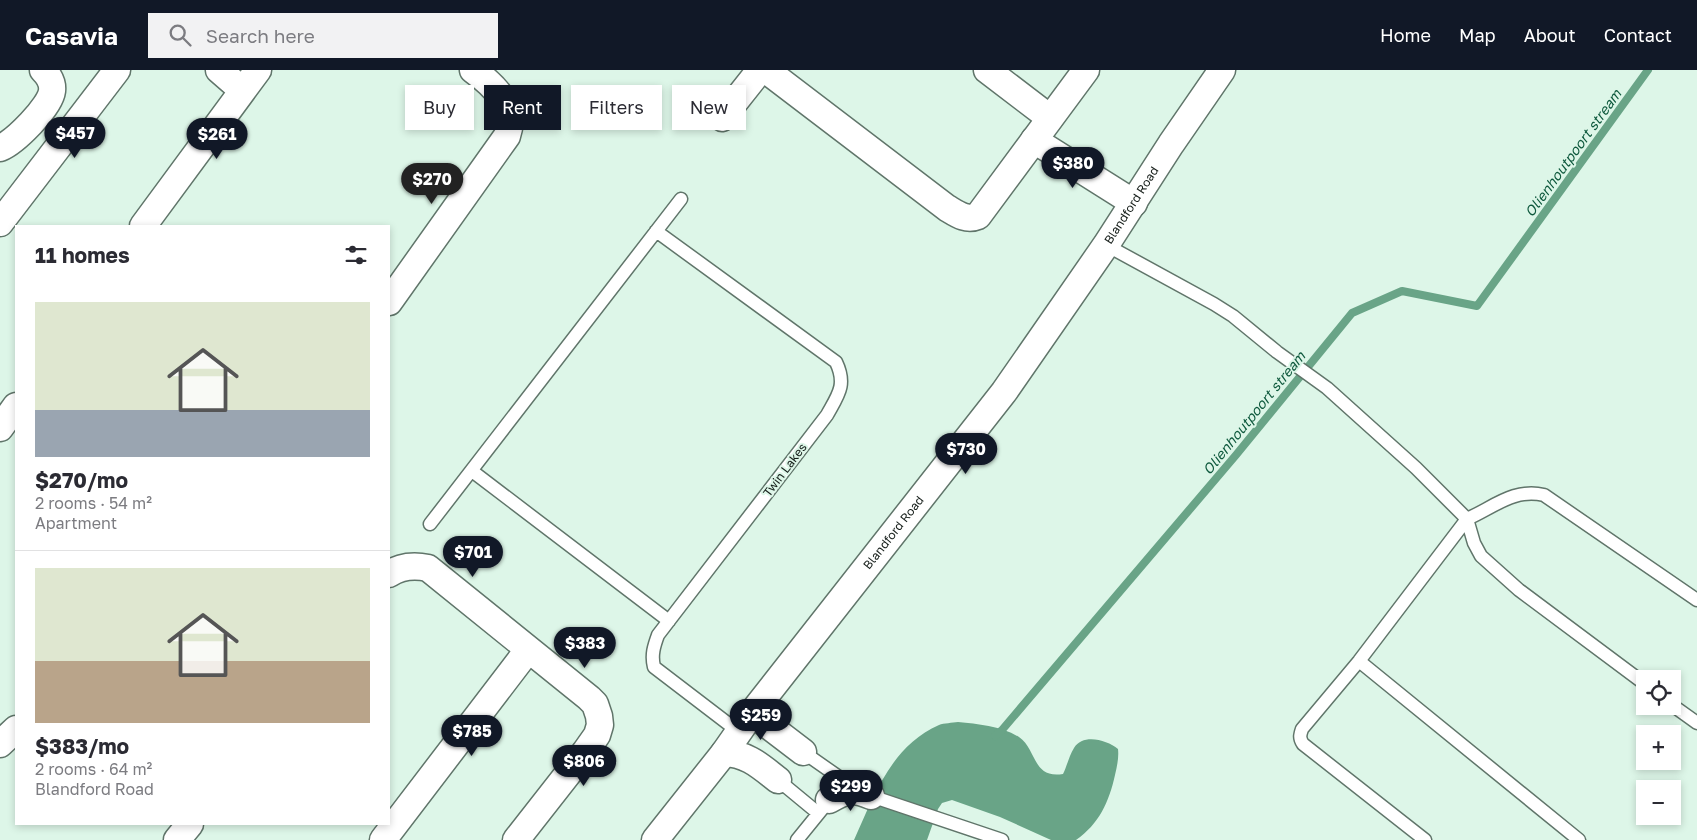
<!DOCTYPE html>
<meta charset="utf-8">
<style>
body{margin:0;font-family:"Golos Text",sans-serif;background:#f2f2f3;color:#2b2b33;height:100vh;display:flex;flex-direction:column;font-size:19px;white-space:nowrap}
*{box-sizing:border-box;margin:0}
p{font-size:16px;color:#7c7c81}
.icon{flex:none;width:28px;height:28px;fill:none;stroke:currentColor;stroke-width:2;stroke-linecap:round;stroke-linejoin:round}
.map{position:relative;flex:1;overflow:hidden}
.sheet{position:absolute;left:15px;top:155px;width:375px;height:600px;display:flex;flex-direction:column;background:#fff;border-radius:0px;box-shadow:0 2px 8px #0003}
.sheet>*{flex:none}
.guide{position:absolute;left:405px;top:15px;width:475px;height:45px;display:flex;gap:10px}
.tools{position:absolute;left:1636px;top:600px;display:grid;gap:10px}
.tools a{display:grid;place-items:center;width:45px;height:45px;border-radius:0px;background:#fff;box-shadow:0 2px 8px #0003;font-size:25px}
.price{position:absolute;translate:-50% -42px;padding:0 11px;border-radius:18px;background:#111827;color:#fff;font-size:16px;line-height:32px;filter:drop-shadow(0 1px 2px #0008)}
.price::after{content:'';position:absolute;left:50%;top:30px;width:15px;height:11px;margin-left:-8px;background:inherit;clip-path:polygon(0 0,100% 0,50% 100%)}
.price.on{background:#222;color:#fff}
ul{padding:0;list-style:none}
li{display:grid;align-content:center;gap:10px;height:265px;padding:0 20px}
li+li{border-top:1px solid #e1e1e2}
li span{display:grid;place-items:center;height:155px;border-radius:0px;color:#555}
li>.icon{margin-inline-start:auto}
span .icon{width:90px;height:90px;fill:#fffc;stroke-width:1}
li b{font-size:21px}
h2{display:flex;justify-content:space-between;align-items:center;height:60px;padding:0 20px;font-size:21px}
.pill{padding:0 18px;border-radius:0px;background:#fff;box-shadow:0 2px 8px #0003;font-size:18px;line-height:45px}
.pill.on{background:#111827;color:#fff}
header{display:flex;align-items:center;gap:30px;box-sizing:border-box;height:70px;padding:0 25px;background:#111827;color:#fff}
header strong{font-size:24px}
nav{display:flex;gap:28px;margin-inline-start:auto;font-size:18px}
.search{width:350px;height:45px;background:#f2f2f3;display:flex;align-items:center;gap:12px;box-sizing:border-box;padding:0 18px;border-radius:0px;color:#7c7c81;font-size:19px}
.map>svg:first-child{display:block}
.water{fill:#69a487}
.lines{fill:none;stroke-linecap:round;stroke-linejoin:round}
.stream{stroke:#69a487;stroke-width:8}
.lane-casing{stroke:#60756a;stroke-width:15}
.street-casing{stroke:#60756a;stroke-width:29}
.lane{stroke:#fff;stroke-width:12}
.street{stroke:#fff;stroke-width:26}
.labels{text-anchor:middle;stroke-width:4;stroke-linejoin:round;paint-order:stroke}
.street-label{font-size:12px;fill:#161e1a;stroke:#ddf6e8}
.water-label{font-size:14px;font-style:italic;fill:#0e593d;stroke:#ddf6e8}
</style>
<header>
<strong>Casavia</strong>
<div class="search"><svg class="icon" aria-label="search" viewBox="0 0 24 24"><circle cx="10" cy="10" r="6"/><path d="M15 15l6 6"/></svg>Search here</div>
<nav><a>Home</a><a>Map</a><a>About</a><a>Contact</a></nav>
</header>
<div class="map">
<svg width="1697" height="770" viewBox="0 0 1697 770">
<rect width="100%" height="100%" fill="#ddf6e8"/>
<path class="water" d="M958,652C978,654 1001,656 1019,667C1037,679 1032,709 1063,704C1067,696 1069,686 1074,678C1083,663 1107,670 1118,679C1119,688 1117,696 1115,705C1109,732 1099,754 1076,770H1051L1000,747L952,730L942,733L938,739L927,770H854C874,726 891,676 939,655C944,653 952,653 958,652Z"/>
<g class="lines">
<path class="stream" d="M995,666L1002,660L1236,385L1352,243L1402,221L1477,236L1648,0"/>
<defs>
<path id="lane" d="M656,161L836,292C847,315 838,325 827,345L658,565C654,576 651,585 654,597L739,662
M1106,175L1214,234L1233,246L1277,282L1327,318L1416,398L1467,449L1474,473L1481,486L1519,520L1645,614
M472,401L669,551
M430,454L681,129
M1359,591L1579,770
M1672,635L1697,653
M803,682L856,719
M778,710L818,743
M871,726L1002,770
M797,770L823,738
M1425,770L1303,674C1299,668 1300,665 1302,659L1359,591L1467,449C1494,437 1514,418 1544,425L1697,530"/>
<g id="street">
<path d="M219,0L242,20"/>
<path d="M766,0L947,138C957,144 966,151 978,146L1086,0"/>
<path d="M987,0L1050,48"/>
<path d="M722,48L760,0"/>
<path d="M1034,70L1134,133"/>
<path d="M0,78C15,72 50,37 52,21C53,13 49,6 43,0"/>
<path d="M0,153L117,0"/>
<path d="M143,156L258,0"/>
<path d="M389,232L507,66C517,37 495,16 473,0"/>
<path d="M0,358L16,336"/>
<path d="M389,504C401,496 413,495 428,498L589,628L595,634L599,646L600,655L597,665L585,682L516,770"/>
<path d="M752,643L803,682"/>
<path d="M0,674L16,659"/>
<path d="M724,683C748,684 760,696 778,710"/>
<path d="M829,730C846,720 852,718 871,726"/>
<path d="M177,770L190,754"/>
<path d="M383,770L528,580"/>
<path id="s1" d="M655,770L724,683L752,643L1004,322L1106,175L1171,74L1222,0"/>
</g>
</defs>
<use href="#lane" class="lane-casing"/>
<use href="#street" class="street-casing"/>
<use href="#lane" class="lane"/>
<use href="#street" class="street"/>
</g>
<g class="labels">
<g class="street-label">
<text dy="4" stroke="none"><textPath href="#s1" startOffset="794">Blandford Road</textPath></text>
<text transform="translate(785 400) rotate(-53)" y="4">Twin Lakes</text>
<text dy="4" stroke="none"><textPath href="#s1" startOffset="389">Blandford Road</textPath></text>
</g>
<g class="water-label">
<text transform="translate(1573 83) rotate(-54)" y="5">Olienhoutpoort stream</text>
<text transform="translate(1254 343) rotate(-51)" y="5">Olienhoutpoort stream</text>
</g>
</g>
</svg>
<div class="tools">
<a><svg class="icon" aria-label="locate" viewBox="0 0 24 24"><circle cx="12" cy="12" r="6"/><path d="M12 2v4M12 18v4M2 12h4M18 12h4"/></svg></a>
<a>+</a>
<a>−</a>
</div>
<b class="price" style="left:75px;top:89px">$457</b>
<b class="price" style="left:217px;top:90px">$261</b>
<b class="price" style="left:1073px;top:119px">$380</b>
<b class="price on" style="left:432px;top:135px">$270</b>
<b class="price" style="left:966px;top:405px">$730</b>
<b class="price" style="left:473px;top:508px">$701</b>
<b class="price" style="left:585px;top:599px">$383</b>
<b class="price" style="left:761px;top:671px">$259</b>
<b class="price" style="left:472px;top:687px">$785</b>
<b class="price" style="left:584px;top:717px">$806</b>
<b class="price" style="left:851px;top:742px">$299</b>
<div class="guide">
<a class="pill">Buy</a>
<a class="pill on">Rent</a>
<a class="pill">Filters</a>
<a class="pill">New</a>
</div>
<section class="sheet">
<h2>11 homes<svg class="icon" aria-label="filters" viewBox="0 0 24 24"><path d="M4 7h16M4 17h16"/><circle cx="9" cy="7" r="2"/><circle cx="15" cy="17" r="2"/></svg></h2>
<ul>
<li><span style="background:linear-gradient(#dfe7d0 70%,#9aa5b1 0)"><svg class="icon" aria-label="home" viewBox="0 0 24 24"><path d="M3 11l9-7 9 7M6 9v11h12V9"/></svg></span><div><b>$270/mo</b><p>2 rooms · 54 m²</p><p>Apartment</p></div></li>
<li><span style="background:linear-gradient(#dfe7d0 60%,#b9a48a 0)"><svg class="icon" aria-label="home" viewBox="0 0 24 24"><path d="M3 11l9-7 9 7M6 9v11h12V9"/></svg></span><div><b>$383/mo</b><p>2 rooms · 64 m²</p><p>Blandford Road</p></div></li>
</ul>
</section>
</div>
